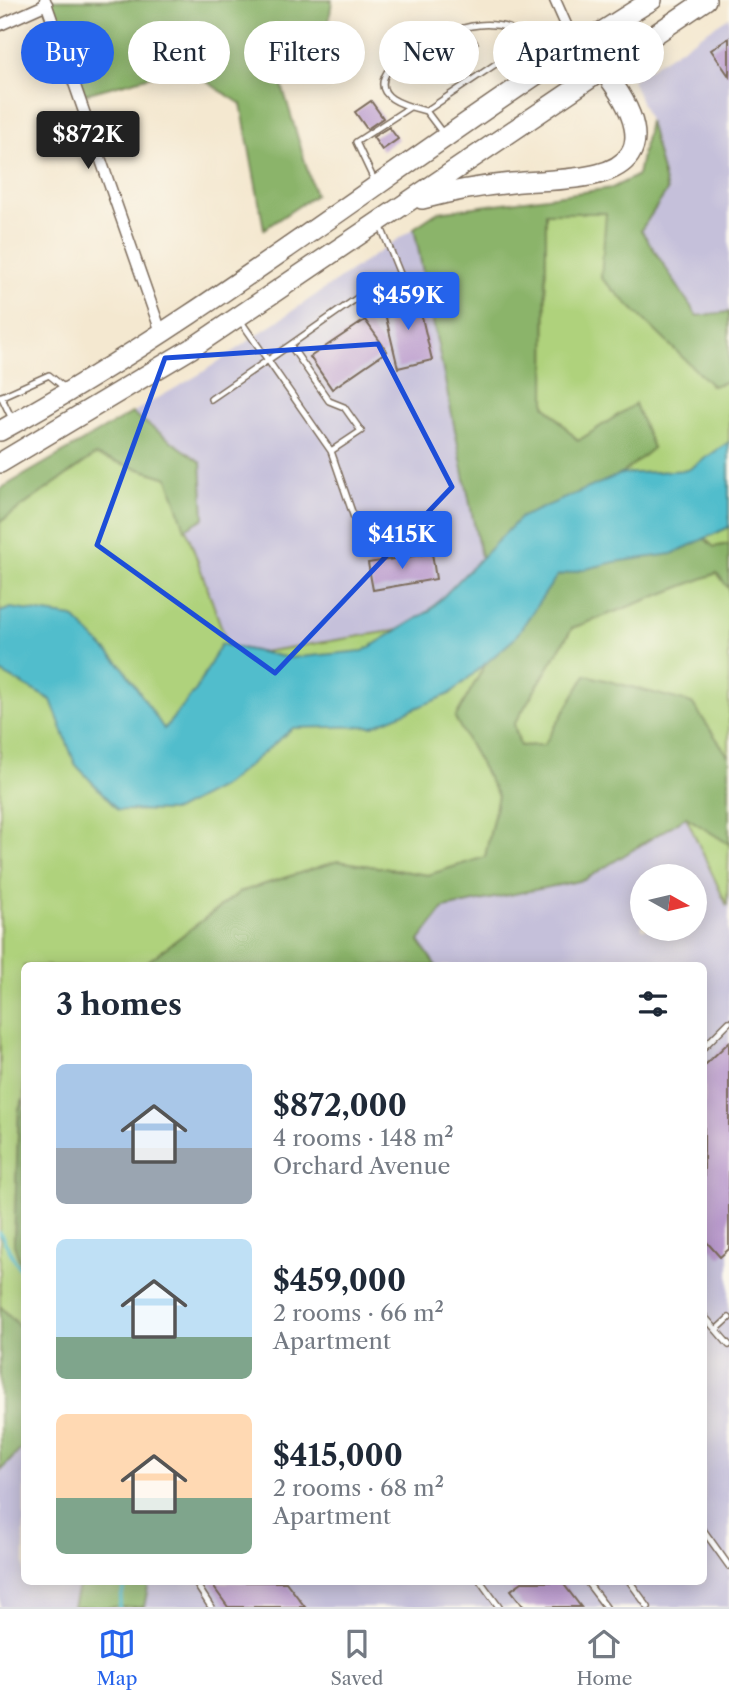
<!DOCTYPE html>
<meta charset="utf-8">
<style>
body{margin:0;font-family:"Libre Caslon Text",serif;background:#f6f6f7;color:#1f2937;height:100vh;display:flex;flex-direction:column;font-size:26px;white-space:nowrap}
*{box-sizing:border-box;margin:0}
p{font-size:23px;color:#747a83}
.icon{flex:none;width:38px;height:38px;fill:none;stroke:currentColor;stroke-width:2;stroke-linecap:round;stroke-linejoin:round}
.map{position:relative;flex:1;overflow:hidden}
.details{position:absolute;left:21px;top:962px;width:686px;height:623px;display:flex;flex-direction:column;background:#fff;border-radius:10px;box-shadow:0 4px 18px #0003}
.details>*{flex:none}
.banner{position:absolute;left:21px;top:21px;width:688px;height:63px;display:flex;gap:14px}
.needle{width:46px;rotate:98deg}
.fabs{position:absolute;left:630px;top:864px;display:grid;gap:14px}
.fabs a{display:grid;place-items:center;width:77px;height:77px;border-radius:50%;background:#fff;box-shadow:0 4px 18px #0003;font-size:35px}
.price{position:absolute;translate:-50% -60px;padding:0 16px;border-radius:7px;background:#2563eb;color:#fff;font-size:23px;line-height:46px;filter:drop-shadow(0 2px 4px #0008)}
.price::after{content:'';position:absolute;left:50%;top:42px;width:21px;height:16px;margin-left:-10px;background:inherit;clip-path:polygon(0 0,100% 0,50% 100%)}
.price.active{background:#222;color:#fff}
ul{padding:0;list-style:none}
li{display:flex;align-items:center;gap:21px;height:175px;padding:0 35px}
li span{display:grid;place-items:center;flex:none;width:196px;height:140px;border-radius:10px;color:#555}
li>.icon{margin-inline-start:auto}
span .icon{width:84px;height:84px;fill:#fffc;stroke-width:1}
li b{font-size:30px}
h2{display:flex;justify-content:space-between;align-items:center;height:84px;padding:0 35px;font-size:30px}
.chip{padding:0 24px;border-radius:32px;background:#fff;box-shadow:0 4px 18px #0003;font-size:24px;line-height:63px}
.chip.active{background:#2563eb;color:#fff}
.tab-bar{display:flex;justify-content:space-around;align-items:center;height:98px;border-top:2px solid #e0e1e3;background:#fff;font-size:19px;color:#747a83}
.tab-bar a{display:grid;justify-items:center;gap:4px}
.tab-bar .active{color:#2563eb}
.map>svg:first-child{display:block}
.industrial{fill:#c5c0da;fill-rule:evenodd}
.green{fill:#afd27b;stroke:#757e4c;stroke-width:2}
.forest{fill:#8bb46b;stroke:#636f44;stroke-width:2}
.water{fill:#51bdcc;stroke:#467475;stroke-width:2}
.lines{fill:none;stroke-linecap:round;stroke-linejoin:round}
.stream{stroke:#51bdcc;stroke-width:3.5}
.building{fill:#b99acd}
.service-casing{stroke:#7c6c5c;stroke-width:8}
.minor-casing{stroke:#7c6c5c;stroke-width:13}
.trunk-casing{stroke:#7c6c5c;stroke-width:22}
.service{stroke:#fff;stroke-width:5}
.minor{stroke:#fff;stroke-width:10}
.trunk{stroke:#fff;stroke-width:19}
.marked{fill:none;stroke:#1d4ed8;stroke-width:5;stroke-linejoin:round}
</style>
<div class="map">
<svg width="729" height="1607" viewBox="0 0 729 1607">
<rect width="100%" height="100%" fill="#fbf7ec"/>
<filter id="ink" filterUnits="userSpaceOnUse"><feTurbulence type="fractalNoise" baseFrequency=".0143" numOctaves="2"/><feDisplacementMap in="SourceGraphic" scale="14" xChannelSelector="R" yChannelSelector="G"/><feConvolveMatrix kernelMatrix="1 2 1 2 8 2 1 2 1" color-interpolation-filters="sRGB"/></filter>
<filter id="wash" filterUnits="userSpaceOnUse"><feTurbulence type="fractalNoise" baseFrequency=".00686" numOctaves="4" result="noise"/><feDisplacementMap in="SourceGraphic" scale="28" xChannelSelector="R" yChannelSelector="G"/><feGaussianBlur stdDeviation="1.57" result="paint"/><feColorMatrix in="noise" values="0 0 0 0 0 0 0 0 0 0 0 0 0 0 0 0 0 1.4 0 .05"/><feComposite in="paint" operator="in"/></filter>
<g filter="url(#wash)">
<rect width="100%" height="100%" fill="#f4e8d0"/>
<path class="industrial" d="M729,17V312L697,316L641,230L667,191L649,121L632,80Z
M414,228L482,563L455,604L404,629L232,657L185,529L204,518L201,462L132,413L200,374Z
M729,584V1607H0V1186L24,1160V1582H704V966H217ZM642,877H695V929H642Z"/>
<path class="green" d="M546,213H606L711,386L729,381V544L714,547L651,492L645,491L622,473L635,404L578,441L545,405Z
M95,455L168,478L232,657L404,629L455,604L482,563L486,663L456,718L498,796L485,857L428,875L338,861L240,892L142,966H24V1098L19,1109L14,1244L24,1274V1331L0,1306V522Z
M717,573L729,589V757L692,703L544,745L520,746L514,724L572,628Z
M686,817L729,844L727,906Z"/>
<path class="forest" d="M47,0H332L326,43L278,72L315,195L264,229L241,104L184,67L81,95Z
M649,121L667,191L641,230L697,316L729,312V381L712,386L601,278L606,213H546L545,405L578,441L635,404L653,448L623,473L645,491L651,492L714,547L729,544V589L717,573L572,628L514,725L520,746L544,745L586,675L692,703L729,757V844L686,817L584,880L444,908L419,941L436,966H142L240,892L338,861L428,875L485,857L498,796L455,718L486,663L482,563L414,228L438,212L612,188L638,175Z
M132,413L201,462L204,518L185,529L168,478L95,455L0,522V489Z
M24,1098V1274L14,1244L19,1109Z
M0,1306L24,1331V1446L0,1471Z
M79,1582H149L144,1607H73Z"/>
<path class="water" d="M729,442V527L672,554L615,562L557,576L514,639L450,694L373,726L293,728L225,785L175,811L118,810L75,764L51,700L0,672V612L11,608L73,617L122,666L164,729L196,690L221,644L289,658L363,651L429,611L521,517L621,474L688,470Z"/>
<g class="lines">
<path class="stream" d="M0,1233L24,1277
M119,1607L125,1582"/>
</g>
<g id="blocks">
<path class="building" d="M470,32L478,43L432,75L420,58L447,40L453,45Z
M729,38V76L711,50Z
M371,101L383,118L367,129L355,112Z
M389,127L398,139L382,150L373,137Z
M417,296L432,360L398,368L383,305Z
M365,320L387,351L332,389L310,357Z
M432,553L436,579L373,590L368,563Z
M729,1042V1249L720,1257L704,1239V1066Z
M210,1582H286L305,1607H228Z
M522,1582H562L581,1607H524L511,1590Z"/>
</g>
</g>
<g filter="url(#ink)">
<use href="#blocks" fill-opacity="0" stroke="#7c6c5c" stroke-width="2"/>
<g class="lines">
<defs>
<path id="service" d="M426,111C407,106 371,98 387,72C424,49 462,13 509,28L516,38L512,53L426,111L444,135
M375,182L356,142L410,107
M381,227L405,286
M290,345L360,296
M1,396L12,419
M0,397L49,375L66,389
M211,399L290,345L329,401L344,407L361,431L331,451L240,320
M331,451L361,538
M704,1047L729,1022
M704,1316L729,1345
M716,1330L729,1318
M704,1531L729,1566
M195,1582L211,1607
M481,1582L499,1607
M587,1582L606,1607
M630,1582L648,1607"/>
<path id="minor" d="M45,0L161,332
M555,0L571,36L601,68
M0,25L47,4"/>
<path id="trunk" d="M422,199C452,191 481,186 512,183C540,180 571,181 598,174C663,157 628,101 601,68
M0,431C228,305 430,137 652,0
M0,463L192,348L706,0"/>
</defs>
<use href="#service" class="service-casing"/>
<use href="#minor" class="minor-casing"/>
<use href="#trunk" class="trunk-casing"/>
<use href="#service" class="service"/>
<use href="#minor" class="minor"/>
<use href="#trunk" class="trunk"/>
</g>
</g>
<path class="marked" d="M378,344L452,487L275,673L97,545L165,358Z"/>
</svg>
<div class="fabs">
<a><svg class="needle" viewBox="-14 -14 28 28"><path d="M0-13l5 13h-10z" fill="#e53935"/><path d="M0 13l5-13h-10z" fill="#747a83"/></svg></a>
</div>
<b class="price active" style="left:88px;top:171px">$872K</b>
<b class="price" style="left:408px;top:332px">$459K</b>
<b class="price" style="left:402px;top:571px">$415K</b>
<div class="banner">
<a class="chip active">Buy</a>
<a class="chip">Rent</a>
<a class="chip">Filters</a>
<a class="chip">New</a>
<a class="chip">Apartment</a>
</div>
<section class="details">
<h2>3 homes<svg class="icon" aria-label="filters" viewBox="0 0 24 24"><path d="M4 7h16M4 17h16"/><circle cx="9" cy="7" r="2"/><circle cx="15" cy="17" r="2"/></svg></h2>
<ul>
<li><span style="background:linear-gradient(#a9c7e8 60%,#9aa5b1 0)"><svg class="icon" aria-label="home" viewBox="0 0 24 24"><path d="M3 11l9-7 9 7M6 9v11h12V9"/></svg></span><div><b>$872,000</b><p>4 rooms · 148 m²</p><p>Orchard Avenue</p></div></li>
<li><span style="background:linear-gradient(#bfe0f5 70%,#7fa58c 0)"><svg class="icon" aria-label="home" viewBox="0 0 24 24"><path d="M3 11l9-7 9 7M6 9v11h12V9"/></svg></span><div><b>$459,000</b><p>2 rooms · 66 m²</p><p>Apartment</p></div></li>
<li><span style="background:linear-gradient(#ffd9b3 60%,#7fa58c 0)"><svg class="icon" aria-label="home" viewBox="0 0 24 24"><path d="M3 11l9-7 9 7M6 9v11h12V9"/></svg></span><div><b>$415,000</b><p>2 rooms · 68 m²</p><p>Apartment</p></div></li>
</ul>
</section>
</div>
<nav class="tab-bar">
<a class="active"><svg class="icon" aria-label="map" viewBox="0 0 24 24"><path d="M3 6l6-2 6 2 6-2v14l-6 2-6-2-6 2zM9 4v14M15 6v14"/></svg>Map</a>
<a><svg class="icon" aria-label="saved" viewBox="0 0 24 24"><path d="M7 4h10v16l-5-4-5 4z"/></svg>Saved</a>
<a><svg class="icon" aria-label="home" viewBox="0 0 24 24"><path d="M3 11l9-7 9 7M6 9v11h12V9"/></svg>Home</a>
</nav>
